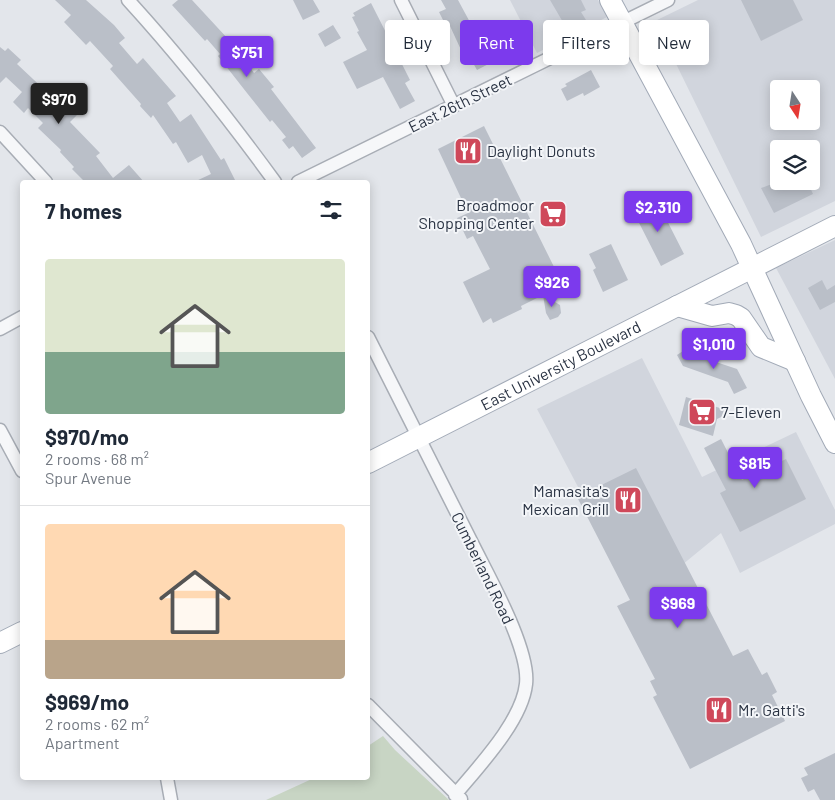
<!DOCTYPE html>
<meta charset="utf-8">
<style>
body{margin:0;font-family:Barlow,sans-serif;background:#f2f2f3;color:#1f2937;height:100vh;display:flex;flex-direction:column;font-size:19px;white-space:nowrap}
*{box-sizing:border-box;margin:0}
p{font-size:16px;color:#747a83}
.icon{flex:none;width:28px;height:28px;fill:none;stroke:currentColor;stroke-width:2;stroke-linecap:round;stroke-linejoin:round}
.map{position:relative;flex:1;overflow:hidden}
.sheet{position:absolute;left:20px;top:180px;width:350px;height:600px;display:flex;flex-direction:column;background:#fff;border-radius:5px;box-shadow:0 2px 12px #0003}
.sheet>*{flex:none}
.banner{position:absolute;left:385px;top:20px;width:375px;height:45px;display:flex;gap:10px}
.needle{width:32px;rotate:168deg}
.fabs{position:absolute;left:770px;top:80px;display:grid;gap:10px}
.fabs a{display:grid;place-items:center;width:50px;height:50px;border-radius:5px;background:#fff;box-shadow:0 2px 12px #0003;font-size:25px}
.price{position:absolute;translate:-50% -42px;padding:0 11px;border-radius:5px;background:#7c3aed;color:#fff;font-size:16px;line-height:32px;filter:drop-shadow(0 1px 2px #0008)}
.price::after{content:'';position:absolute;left:50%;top:30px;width:15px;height:11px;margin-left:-8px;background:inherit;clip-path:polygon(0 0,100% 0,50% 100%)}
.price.on{background:#222;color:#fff}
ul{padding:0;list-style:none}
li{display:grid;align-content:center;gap:10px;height:265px;padding:0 25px}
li+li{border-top:1px solid #e0e1e3}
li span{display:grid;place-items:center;height:155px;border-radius:5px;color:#555}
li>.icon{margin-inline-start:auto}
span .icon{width:90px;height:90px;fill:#fffc;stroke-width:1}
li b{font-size:21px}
h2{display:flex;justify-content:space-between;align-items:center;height:60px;padding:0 25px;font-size:21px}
.tag{padding:0 18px;border-radius:5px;background:#fff;box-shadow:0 2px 12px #0003;font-size:18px;line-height:45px}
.tag.on{background:#7c3aed;color:#fff}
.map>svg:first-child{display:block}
.built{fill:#d1d5dd;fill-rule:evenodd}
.green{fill:#c8d5c4}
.building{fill:#babfc8}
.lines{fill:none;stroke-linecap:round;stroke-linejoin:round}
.street-casing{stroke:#a8adb5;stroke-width:15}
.primary-casing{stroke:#a2aab7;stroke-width:22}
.street{stroke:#f6f7f9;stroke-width:12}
.primary{stroke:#fff;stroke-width:20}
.labels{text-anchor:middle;stroke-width:4;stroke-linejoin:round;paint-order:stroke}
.street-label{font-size:16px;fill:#2a3343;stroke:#f3f5f8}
.poi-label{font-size:16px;fill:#2a3343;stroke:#f3f5f8;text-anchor:start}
</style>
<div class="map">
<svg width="835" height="800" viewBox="0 0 835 800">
<rect width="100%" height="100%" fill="#e3e6eb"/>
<path class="built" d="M510,0H598L607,17L537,53Z
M698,0H835V201L761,237L655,21ZM779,89H811V121H779ZM779,149H811V181H779Z
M835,240V379L776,268Z
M642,358L702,477L796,432L835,510V524L740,573L721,533L638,601L537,409Z"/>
<path class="green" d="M383,736L395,750L449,800H266L314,778H368V746Z"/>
<path class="building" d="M55,0H86L114,25L125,38L119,43L137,64L143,58L176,96L167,103L180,122L191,114L221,160L224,158L236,182H194L211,174L202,155L188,163L176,142L173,144L153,115L151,118L140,106L141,104L110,69L113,66L90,41L86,45L64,22L71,15Z
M178,0H192L229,40L254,73L259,69L274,87L271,89L316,148L302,158L293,146L289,149L282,140L286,137L272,120L270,122L247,93L218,56L220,54L207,39L205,41L172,5Z
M293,0H313L320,12L303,20Z
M441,0H458L486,52L498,45L504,56L477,70L473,63L468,65L450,26L447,28L439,12L446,9Z
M550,0H581L586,10L581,12L586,20L567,29Z
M741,0H793L803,20L761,41Z
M371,3L410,80L405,83L415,101L400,109L383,77L357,89L343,62L367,50L357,32L359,31L352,17L355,16L353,13Z
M333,25L341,38L325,47L318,34Z
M0,47L5,51L8,48L21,60L17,64L66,110L69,107L77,115L70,122L100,153L96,156L113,178L129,165L144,182H85L72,169L74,167L60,152L61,150L38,128L43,123L28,108L24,113L13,102L22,92L6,77L0,83Z
M591,70L600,87L584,96L583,93L567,101L561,89L567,86L565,84Z
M484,126L563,285L521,306L522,309L493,323L491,318L483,323L463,282L490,269L473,236L467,239L457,218L468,213L438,149Z
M770,181H807L813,194L774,213L761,188L772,184Z
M656,199L684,254L661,266L633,211Z
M611,244L628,280L603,292L593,270L596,268L589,254Z
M822,280L827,290L835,285V302L820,310L808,288Z
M543,295L560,305L561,313L558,317L550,320L546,313Z
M683,351L737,369L747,388L734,394L728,382L683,366L677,355Z
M686,397L732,412L717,419L713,436L679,425Z
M721,439L742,480L786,459L806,499L740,532L720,493L726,490L704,448Z
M636,468L733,656L748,649L762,675L767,672L777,692L772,695L785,721L690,769L653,697L657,695L650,681L655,679L617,606L630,600L577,497Z
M835,753V800H820L814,789L808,792L801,778L808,775L804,768Z"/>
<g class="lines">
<defs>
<path id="street" d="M128,0C181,58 229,119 275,182
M401,0L454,106
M0,132L46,182
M298,182L668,0
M0,329L22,317
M368,337C404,407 439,477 474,547C490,579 530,650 526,684C522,721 479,766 455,795
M0,430L22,471
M368,705L461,799
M167,778L171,800"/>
<g id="primary">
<path d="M610,0L741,244L811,396L835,443"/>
<path d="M677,306L712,316L729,313L736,315L741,318L761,347L795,361"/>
<path id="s1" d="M368,463C524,385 679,304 835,226"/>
<path d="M0,643L22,632"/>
</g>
</defs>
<use href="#street" class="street-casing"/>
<use href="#primary" class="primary-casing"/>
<use href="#street" class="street"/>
<use href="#primary" class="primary"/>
</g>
<defs>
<symbol id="restaurant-square" viewBox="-11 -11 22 22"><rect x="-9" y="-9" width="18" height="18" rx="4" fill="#cf485a" stroke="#f3f5f8"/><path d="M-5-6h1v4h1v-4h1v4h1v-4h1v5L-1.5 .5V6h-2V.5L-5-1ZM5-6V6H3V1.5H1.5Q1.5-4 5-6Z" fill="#fff"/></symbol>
<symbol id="supermarket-square" viewBox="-11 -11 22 22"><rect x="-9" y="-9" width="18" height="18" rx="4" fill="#cf485a" stroke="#f3f5f8"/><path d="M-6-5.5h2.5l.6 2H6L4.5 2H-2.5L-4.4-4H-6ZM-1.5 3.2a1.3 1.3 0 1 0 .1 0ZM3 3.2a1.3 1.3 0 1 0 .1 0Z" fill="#fff"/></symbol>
</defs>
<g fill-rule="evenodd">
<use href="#restaurant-square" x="452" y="135" width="32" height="32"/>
<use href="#supermarket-square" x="537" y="198" width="32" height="32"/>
<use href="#supermarket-square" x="686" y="396" width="32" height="32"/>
<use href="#restaurant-square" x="612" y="484" width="32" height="32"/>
<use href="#restaurant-square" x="703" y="694" width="32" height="32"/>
</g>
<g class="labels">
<g class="street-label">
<text transform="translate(460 103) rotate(-26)" y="6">East 26th Street</text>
<text dy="6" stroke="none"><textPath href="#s1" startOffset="216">East University Boulevard</textPath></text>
<text transform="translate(483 568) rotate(64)" y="6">Cumberland Road</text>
</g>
<g class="poi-label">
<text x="487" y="157">Daylight Donuts</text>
<text x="534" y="211" text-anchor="end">Broadmoor<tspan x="534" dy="18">Shopping Center</tspan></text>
<text x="721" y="418">7-Eleven</text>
<text x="609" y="497" text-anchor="end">Mamasita's<tspan x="609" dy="18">Mexican Grill</tspan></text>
<text x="738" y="716">Mr. Gatti's</text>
</g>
</g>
</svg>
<div class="fabs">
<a><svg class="needle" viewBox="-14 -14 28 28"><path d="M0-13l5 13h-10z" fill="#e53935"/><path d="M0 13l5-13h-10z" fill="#747a83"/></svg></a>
<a><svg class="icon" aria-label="layers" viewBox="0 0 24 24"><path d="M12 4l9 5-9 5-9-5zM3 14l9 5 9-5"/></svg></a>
</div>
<b class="price" style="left:247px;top:78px">$751</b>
<b class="price on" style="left:59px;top:125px">$970</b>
<b class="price" style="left:658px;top:233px">$2,310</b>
<b class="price" style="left:552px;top:308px">$926</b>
<b class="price" style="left:714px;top:370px">$1,010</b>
<b class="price" style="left:755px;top:489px">$815</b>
<b class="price" style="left:678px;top:629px">$969</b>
<div class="banner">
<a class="tag">Buy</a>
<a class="tag on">Rent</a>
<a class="tag">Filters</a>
<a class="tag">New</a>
</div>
<section class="sheet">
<h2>7 homes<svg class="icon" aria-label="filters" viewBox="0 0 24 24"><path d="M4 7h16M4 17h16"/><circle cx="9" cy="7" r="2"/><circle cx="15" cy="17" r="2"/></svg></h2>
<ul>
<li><span style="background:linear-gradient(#dfe7d0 60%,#7fa58c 0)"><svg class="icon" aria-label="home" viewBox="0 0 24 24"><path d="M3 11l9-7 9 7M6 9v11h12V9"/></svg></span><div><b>$970/mo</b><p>2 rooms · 68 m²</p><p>Spur Avenue</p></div></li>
<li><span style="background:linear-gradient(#ffd9b3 75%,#b9a48a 0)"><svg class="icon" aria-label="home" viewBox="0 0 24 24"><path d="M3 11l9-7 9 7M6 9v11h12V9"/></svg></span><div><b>$969/mo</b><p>2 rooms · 62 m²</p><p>Apartment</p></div></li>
</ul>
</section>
</div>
